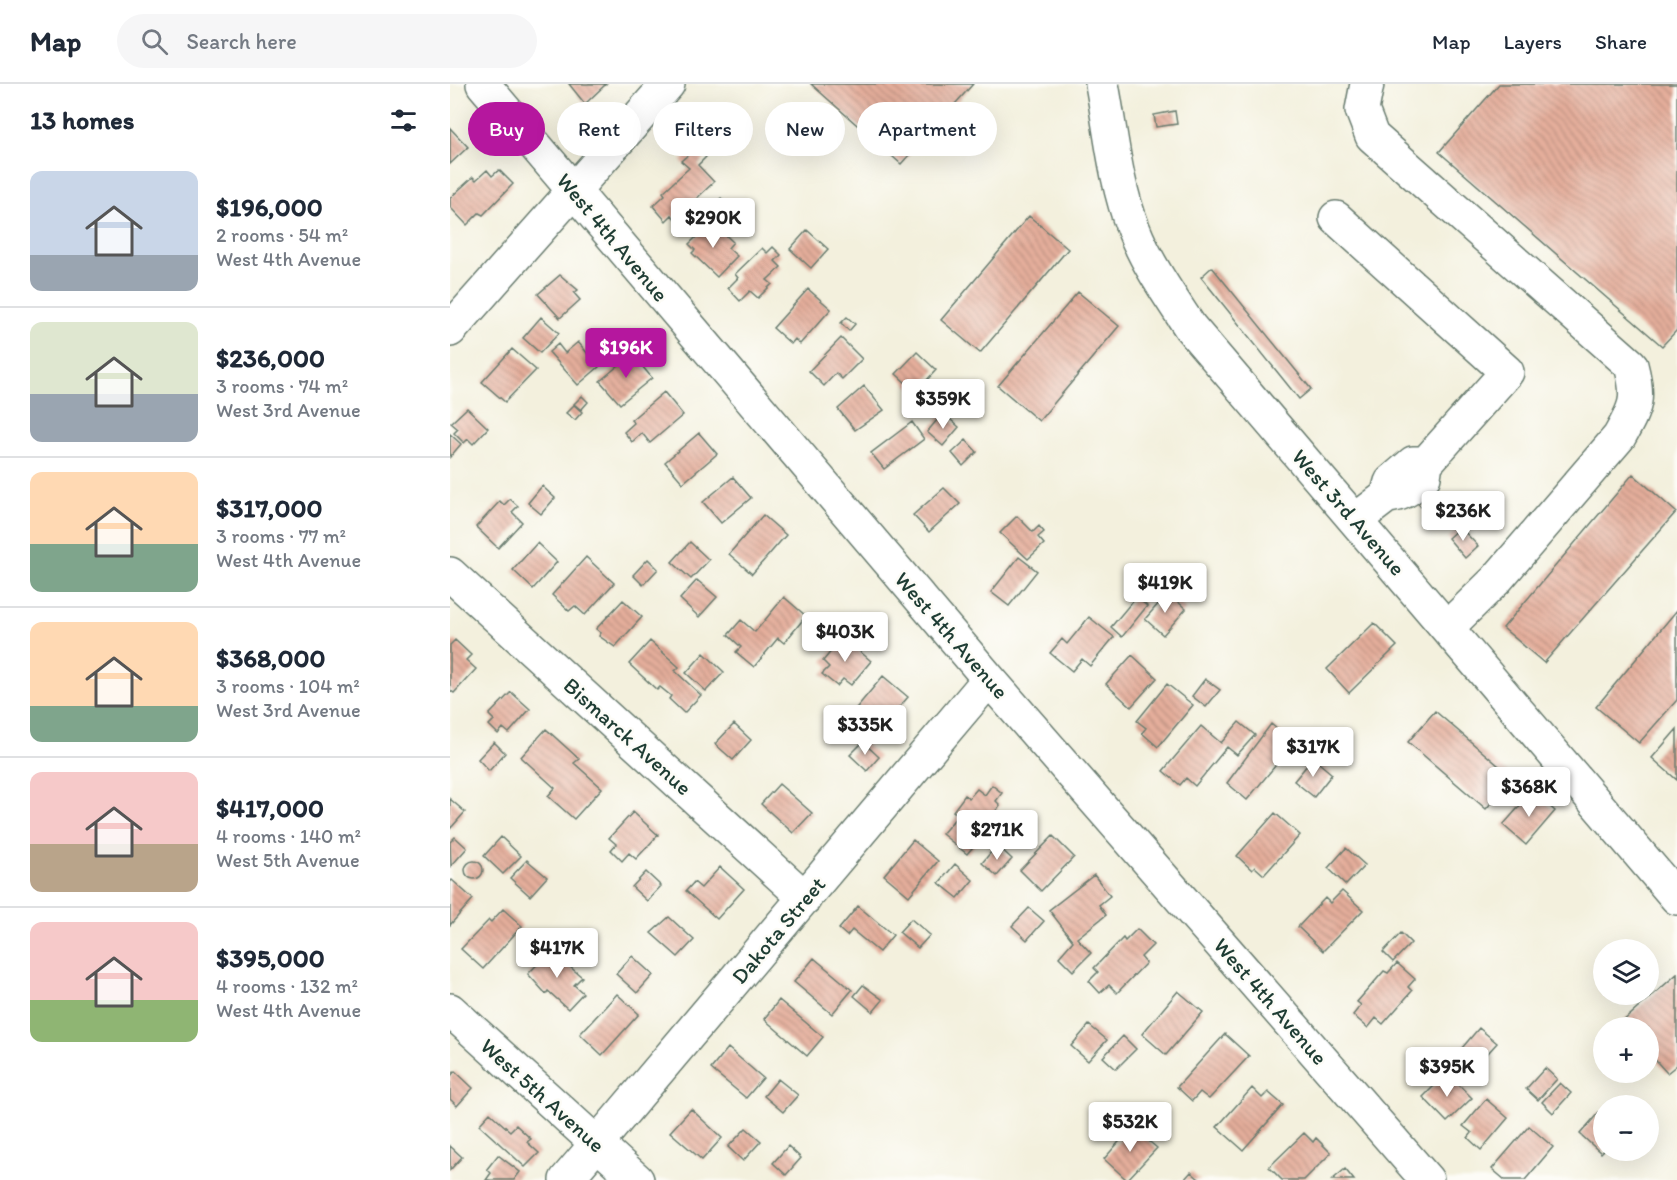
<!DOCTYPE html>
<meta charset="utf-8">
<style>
body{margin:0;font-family:Itim,sans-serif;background:#f6f6f7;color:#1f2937;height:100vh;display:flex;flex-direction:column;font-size:22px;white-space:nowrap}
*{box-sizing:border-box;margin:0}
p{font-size:20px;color:#747a83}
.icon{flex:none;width:33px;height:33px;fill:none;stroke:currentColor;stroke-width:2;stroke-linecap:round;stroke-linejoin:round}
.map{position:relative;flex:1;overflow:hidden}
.panel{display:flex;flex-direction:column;background:#fff;width:450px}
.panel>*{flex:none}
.banner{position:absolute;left:18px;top:18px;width:570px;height:54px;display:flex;gap:12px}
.buttons{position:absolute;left:1143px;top:855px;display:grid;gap:12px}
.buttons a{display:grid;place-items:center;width:66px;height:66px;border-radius:50%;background:#fff;box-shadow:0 6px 24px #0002;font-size:30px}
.price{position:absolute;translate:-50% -51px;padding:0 14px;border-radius:6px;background:#fff;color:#222;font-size:20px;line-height:39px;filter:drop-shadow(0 2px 3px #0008)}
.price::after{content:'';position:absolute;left:50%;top:36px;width:18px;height:14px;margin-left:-9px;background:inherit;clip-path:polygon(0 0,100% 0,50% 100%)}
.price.selected{background:#b5179e;color:#fff}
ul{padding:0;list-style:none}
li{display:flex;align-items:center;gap:18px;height:150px;padding:0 30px}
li+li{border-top:2px solid #e0e1e3}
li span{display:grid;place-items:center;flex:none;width:168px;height:120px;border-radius:12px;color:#555}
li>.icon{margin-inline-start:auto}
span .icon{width:72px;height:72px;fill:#fffc;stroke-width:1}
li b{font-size:26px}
h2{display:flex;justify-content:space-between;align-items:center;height:72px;padding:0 30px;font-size:26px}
.tag{padding:0 21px;border-radius:27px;background:#fff;box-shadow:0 6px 24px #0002;font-size:21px;line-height:54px}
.tag.selected{background:#b5179e;color:#fff}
header{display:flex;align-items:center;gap:36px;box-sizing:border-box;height:84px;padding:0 30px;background:#fff;border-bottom:2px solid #e0e1e3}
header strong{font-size:28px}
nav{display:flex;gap:33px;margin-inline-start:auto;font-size:21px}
.search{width:420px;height:54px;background:#f6f6f7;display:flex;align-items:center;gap:15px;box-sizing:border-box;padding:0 21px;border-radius:33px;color:#747a83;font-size:22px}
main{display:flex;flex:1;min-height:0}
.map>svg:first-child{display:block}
.building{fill:url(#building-back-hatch)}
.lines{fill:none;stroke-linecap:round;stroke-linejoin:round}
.minor-casing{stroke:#697c6f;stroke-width:36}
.minor{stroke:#fff;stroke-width:33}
.labels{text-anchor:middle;stroke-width:5;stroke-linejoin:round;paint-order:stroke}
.street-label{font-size:22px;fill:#1f3d34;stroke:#fdfcf7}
</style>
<header>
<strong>Map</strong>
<div class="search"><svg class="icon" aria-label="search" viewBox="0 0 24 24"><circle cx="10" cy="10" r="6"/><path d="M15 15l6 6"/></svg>Search here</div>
<nav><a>Map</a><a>Layers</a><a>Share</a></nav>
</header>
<main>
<section class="panel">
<h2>13 homes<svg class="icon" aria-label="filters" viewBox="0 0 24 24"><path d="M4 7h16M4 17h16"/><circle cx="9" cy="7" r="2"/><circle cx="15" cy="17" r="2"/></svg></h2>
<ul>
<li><span style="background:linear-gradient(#c9d6e8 70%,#9aa5b1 0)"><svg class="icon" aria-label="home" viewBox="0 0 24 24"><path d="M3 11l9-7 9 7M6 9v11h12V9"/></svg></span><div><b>$196,000</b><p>2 rooms · 54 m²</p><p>West 4th Avenue</p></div></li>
<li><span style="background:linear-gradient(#dfe7d0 60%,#9aa5b1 0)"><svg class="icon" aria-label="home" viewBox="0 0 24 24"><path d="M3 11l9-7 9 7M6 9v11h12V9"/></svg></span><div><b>$236,000</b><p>3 rooms · 74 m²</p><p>West 3rd Avenue</p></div></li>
<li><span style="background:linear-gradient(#ffd9b3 60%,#7fa58c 0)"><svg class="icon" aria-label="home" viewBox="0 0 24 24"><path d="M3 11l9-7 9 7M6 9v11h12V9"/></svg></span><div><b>$317,000</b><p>3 rooms · 77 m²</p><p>West 4th Avenue</p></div></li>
<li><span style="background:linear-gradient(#ffd9b3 70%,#7fa58c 0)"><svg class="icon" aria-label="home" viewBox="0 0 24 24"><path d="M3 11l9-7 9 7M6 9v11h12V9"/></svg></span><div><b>$368,000</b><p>3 rooms · 104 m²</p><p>West 3rd Avenue</p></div></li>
<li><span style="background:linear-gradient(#f6c9c9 60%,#b9a48a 0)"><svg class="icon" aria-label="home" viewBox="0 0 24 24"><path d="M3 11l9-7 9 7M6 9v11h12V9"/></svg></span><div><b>$417,000</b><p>4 rooms · 140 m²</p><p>West 5th Avenue</p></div></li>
<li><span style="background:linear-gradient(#f6c9c9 65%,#8fb573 0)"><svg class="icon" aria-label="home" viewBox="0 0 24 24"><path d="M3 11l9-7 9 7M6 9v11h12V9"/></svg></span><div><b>$395,000</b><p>4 rooms · 132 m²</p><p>West 4th Avenue</p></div></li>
</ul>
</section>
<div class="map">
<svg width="1227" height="1096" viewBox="0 0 1227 1096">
<defs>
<pattern id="building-back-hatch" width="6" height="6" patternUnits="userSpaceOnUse" patternTransform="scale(1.5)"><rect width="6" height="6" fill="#e5ae9b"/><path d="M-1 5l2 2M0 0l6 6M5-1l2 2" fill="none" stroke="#b98f7f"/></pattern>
</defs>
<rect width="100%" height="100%" fill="#fdfcf7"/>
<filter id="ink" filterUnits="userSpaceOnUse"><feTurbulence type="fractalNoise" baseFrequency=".0167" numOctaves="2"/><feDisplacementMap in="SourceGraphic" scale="12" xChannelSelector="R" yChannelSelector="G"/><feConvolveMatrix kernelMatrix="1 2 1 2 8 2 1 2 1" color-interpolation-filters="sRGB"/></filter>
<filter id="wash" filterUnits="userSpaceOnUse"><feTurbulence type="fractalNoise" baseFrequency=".008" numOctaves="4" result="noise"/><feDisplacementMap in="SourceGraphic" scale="24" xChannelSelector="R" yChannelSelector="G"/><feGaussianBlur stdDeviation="1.35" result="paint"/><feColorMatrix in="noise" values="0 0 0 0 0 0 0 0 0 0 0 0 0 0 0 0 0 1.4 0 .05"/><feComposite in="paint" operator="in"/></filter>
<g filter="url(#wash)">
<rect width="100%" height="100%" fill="#f3f0dd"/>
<g id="blocks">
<path class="building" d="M119,0H156L135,20Z
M361,0H523L451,80Z
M1049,0H1227V246L1212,262L989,68Z
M725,27L727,40L706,43L704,31Z
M0,44L18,63L0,80Z
M247,63L256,73L248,81L264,98L225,135L222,131L216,137L203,122L215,111L213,108L239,84L231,77Z
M37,86L42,92L49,86L63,100L33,131L29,129L17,141L0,123V114L23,93L26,96Z
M271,114L281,125L267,138L257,127Z
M579,132L618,165L530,269L491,236Z
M262,138L283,158L278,164L287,172L267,193L242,169L245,166L239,160Z
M357,146L378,165L361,184L340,165Z
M323,163L331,171L325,177L331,183L317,196L322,200L308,214L300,207L290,217L278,204L288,194L285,190L312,164L317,169Z
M762,183L861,305L849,315L751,193Z
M110,191L128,206L124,209L130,216L110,234L88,210Z
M358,205L381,225L350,260L345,255L341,260L323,244Z
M628,208L669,242L589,337L548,302Z
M91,233L109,249L90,269L73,254Z
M397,233L405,240L399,247L391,239Z
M391,254L412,275L392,295L386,289L374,302L359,287Z
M128,258L149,283L128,301L99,268L108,260L115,269Z
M62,265L86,286L55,318L32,298Z
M467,268L486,286L466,308L446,290Z
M182,270L202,294L170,320L150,297Z
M414,302L434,326L405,346L388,325Z
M214,308L233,331L200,359L192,349L182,358L174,348L184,339L181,336Z
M132,312L138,318L131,326L124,320Z
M124,321L132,328L125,336L116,329Z
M17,324L38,344L23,360L18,355L14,359L4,349L8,345L1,339Z
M493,329L509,343L493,362L477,348Z
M462,338L474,355L434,385L421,369Z
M249,349L267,370L233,399L215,378Z
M0,350L11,360L0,373Z
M516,356L527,368L513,382L502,369Z
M1183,390L1226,428L1094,579L1053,544Z
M283,393L301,414L271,439L253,418Z
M92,402L105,414L91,430L78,419Z
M494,404L510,420L479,448L463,431Z
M973,411L978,416L971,423L965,416Z
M60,415L68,422L62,428L72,438L48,464L26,443L50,417L54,421Z
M313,431L336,451L302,490L279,470Z
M567,432L583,448L589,442L594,448L588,453L594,460L578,475L550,449Z
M1010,443L1028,462L1015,474L998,454Z
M240,458L259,476L241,495L222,478Z
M87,459L107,478L83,505L63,486Z
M136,473L164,499L135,531L125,522L119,527L102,511Z
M569,473L587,487L559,522L541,508Z
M198,475L208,485L193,501L183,491Z
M247,496L267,513L249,533L230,515Z
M718,509L736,525L713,551L695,535Z
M334,513L356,532L334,559L328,554L304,583L286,568L291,563L278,551L291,536L305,548Z
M686,513L697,522L672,553L661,543Z
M173,516L192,533L165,563L149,552L151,549L146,545Z
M1227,526V616L1189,659L1146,623Z
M639,533L664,553L640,582L632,575L622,587L600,569L612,555L617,560Z
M924,539L947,562L899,609L877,585Z
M393,553L421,577L401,601L393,595L387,602L372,590L379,583L373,577Z
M5,556L21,571L16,576L26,585L4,609L0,606V561Z
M200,557L229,583L225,587L251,611L234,629L219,615L221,612L210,603L207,606L179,580Z
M254,569L274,588L256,607L236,589Z
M682,571L707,594L681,623L656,600Z
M433,592L458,613L428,648L403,628Z
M755,595L770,606L756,623L742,612Z
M717,600L743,621L708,663L692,649L696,644L687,637Z
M61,608L80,625L59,649L53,644L48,650L39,641L44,636L39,631Z
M985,627L1063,694L1036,725L958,658Z
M789,638L805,651L787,671L777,663L745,702L736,694L730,701L713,687L751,642L771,659Z
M284,640L301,656L283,676L265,660Z
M821,640L844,659L797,716L777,699Z
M96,645L129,675L124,679L152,704L124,735L98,712L105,704L71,673Z
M1227,645V696L1202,674Z
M44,658L55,669L39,687L28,675Z
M413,658L429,673L417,687L400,671Z
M863,674L882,690L864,713L844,697Z
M329,700L362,729L343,749L311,720Z
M542,701L552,709L546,717L550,721L531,749L533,751L517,770L492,750L508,731L503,727L515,711L519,714L527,705L535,711Z
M1083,707L1105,727L1076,761L1053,741Z
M0,715L15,728L0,745Z
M183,728L208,751L186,775L179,769L172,777L161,766L166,760L159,754Z
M825,729L850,751L814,791L805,783L802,786L787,772Z
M603,752L624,773L591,807L570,786Z
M5,753L17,764L1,782L0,758Z
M51,753L71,772L53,790L34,772Z
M463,756L488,777L459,812L434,791Z
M547,761L562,775L547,792L532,779Z
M896,764L915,781L896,801L878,784Z
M77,776L97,793L80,812L60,794Z
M15 786a9 9 0 1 1 18 0a9 9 0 1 1-18 0Z
M505,780L523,796L508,814L489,799Z
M270,783L294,805L267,835L236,807L244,798L251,804Z
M196,788L211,802L197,817L182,803Z
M644,791L660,812L649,821L656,831L627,854L641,869L623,887L609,873L623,857L599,826Z
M2,796L23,815L0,841V798Z
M892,807L913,826L873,867L848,843L875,814L880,819Z
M408,822L443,851L429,868L402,846L397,852L389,845Z
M579,824L594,837L577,856L562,842Z
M53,825L72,842L33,885L11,865L39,836L41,838Z
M219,833L244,856L228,873L201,849Z
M461,835L480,851L468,864L449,848Z
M687,845L703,861L691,873L696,879L667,909L659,901L650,909L639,897L648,888L644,884L673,854L675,857Z
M951,849L961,859L943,878L933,868Z
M100,867L107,873L111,868L117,873L113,877L132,893L124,901L133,909L118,925L98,907L96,910L78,890Z
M182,872L203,891L187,909L166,890Z
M364,874L402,906L382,930L344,898Z
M947,879L965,895L958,903L962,907L933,940L926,934L918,944L903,931L911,921L907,918L934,887L938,889Z
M1227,890V981L1217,989L1198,968V944H1177L1172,938Z
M413,901L433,916L423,928L404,912Z
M728,907L753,928L716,971L692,950Z
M167,910L189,930L152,971L130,950Z
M329,916L373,953L357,972L314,935Z
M639,941L657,956L638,977L621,962Z
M1029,944L1047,959L1029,979L1012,964Z
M775,950L799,972L759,1015L750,1008L742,1017L727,1003Z
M673,952L686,965L666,985L653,973Z
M278,964L313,994L296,1014L261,985Z
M1095,984L1107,995L1088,1016L1076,1005Z
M5,987L23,1004L7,1022L0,1015V993Z
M997,989L1022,1014L997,1038L973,1013Z
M328,995L348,1011L333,1028L314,1012Z
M1110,999L1121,1009L1103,1029L1092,1018Z
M802,1004L812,1014L818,1008L833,1021L793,1066L767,1043Z
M1036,1015L1058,1034L1031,1066L1018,1054L1022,1049L1013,1042Z
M241,1025L272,1054L252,1076L220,1048Z
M1149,1028L1154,1032V1066L1151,1069L1130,1050Z
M40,1029L60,1047L66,1041L81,1055L77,1058L89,1069L75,1083L29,1041Z
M1079,1042L1103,1063L1075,1096H1055L1042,1085Z
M682,1043L707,1064L677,1096L654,1075Z
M296,1044L311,1057L293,1077L278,1063Z
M854,1049L863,1058L866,1054L881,1069L854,1096H832L819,1083Z
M0,1062L12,1073L0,1086Z
M338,1062L351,1074L336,1091L323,1079Z
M48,1071L70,1088L64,1096H36L41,1089L37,1085Z
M895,1085L904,1096H882Z
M741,1088L750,1096H734Z"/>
</g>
</g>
<g filter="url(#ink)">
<use href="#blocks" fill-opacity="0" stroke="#697c6f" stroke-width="1.5"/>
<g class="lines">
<defs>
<path id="minor" d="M33,0L539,595L977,1096
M652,0C661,48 665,98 683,144C697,180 719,211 740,243L1227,814
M917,0L912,26L922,52L1181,281C1190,315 1186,323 1169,353L1046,496L998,543
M886,134L1057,288L976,379
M0,246L218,0
M907,435L937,412L941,398L963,379H976L974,393C961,403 954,411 937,412
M0,490L355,814
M0,926L187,1096
M116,1096L539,595"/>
</defs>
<use href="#minor" class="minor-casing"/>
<use href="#minor" class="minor"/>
</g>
</g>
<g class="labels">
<g class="street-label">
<text transform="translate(163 153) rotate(50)" y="8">West 4th Avenue</text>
<text transform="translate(899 428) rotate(49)" y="8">West 3rd Avenue</text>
<text transform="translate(502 551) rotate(49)" y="8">West 4th Avenue</text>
<text transform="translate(178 652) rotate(42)" y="8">Bismarck Avenue</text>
<text transform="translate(328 846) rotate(-50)" y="8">Dakota Street</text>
<text transform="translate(821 917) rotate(49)" y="8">West 4th Avenue</text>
<text transform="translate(93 1011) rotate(42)" y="8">West 5th Avenue</text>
</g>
</g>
</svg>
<div class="buttons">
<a><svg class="icon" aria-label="layers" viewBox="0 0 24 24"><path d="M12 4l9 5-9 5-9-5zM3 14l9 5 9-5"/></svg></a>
<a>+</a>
<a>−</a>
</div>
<b class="price" style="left:263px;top:165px">$290K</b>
<b class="price selected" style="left:176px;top:295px">$196K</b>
<b class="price" style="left:493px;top:346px">$359K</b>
<b class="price" style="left:1013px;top:458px">$236K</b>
<b class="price" style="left:715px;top:530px">$419K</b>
<b class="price" style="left:395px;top:579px">$403K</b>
<b class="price" style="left:415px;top:672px">$335K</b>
<b class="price" style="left:863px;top:694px">$317K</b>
<b class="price" style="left:1079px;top:734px">$368K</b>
<b class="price" style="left:547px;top:777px">$271K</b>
<b class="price" style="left:107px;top:895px">$417K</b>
<b class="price" style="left:997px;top:1014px">$395K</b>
<b class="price" style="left:680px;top:1069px">$532K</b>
<div class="banner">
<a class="tag selected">Buy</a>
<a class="tag">Rent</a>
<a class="tag">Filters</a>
<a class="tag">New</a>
<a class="tag">Apartment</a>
</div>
</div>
</main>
